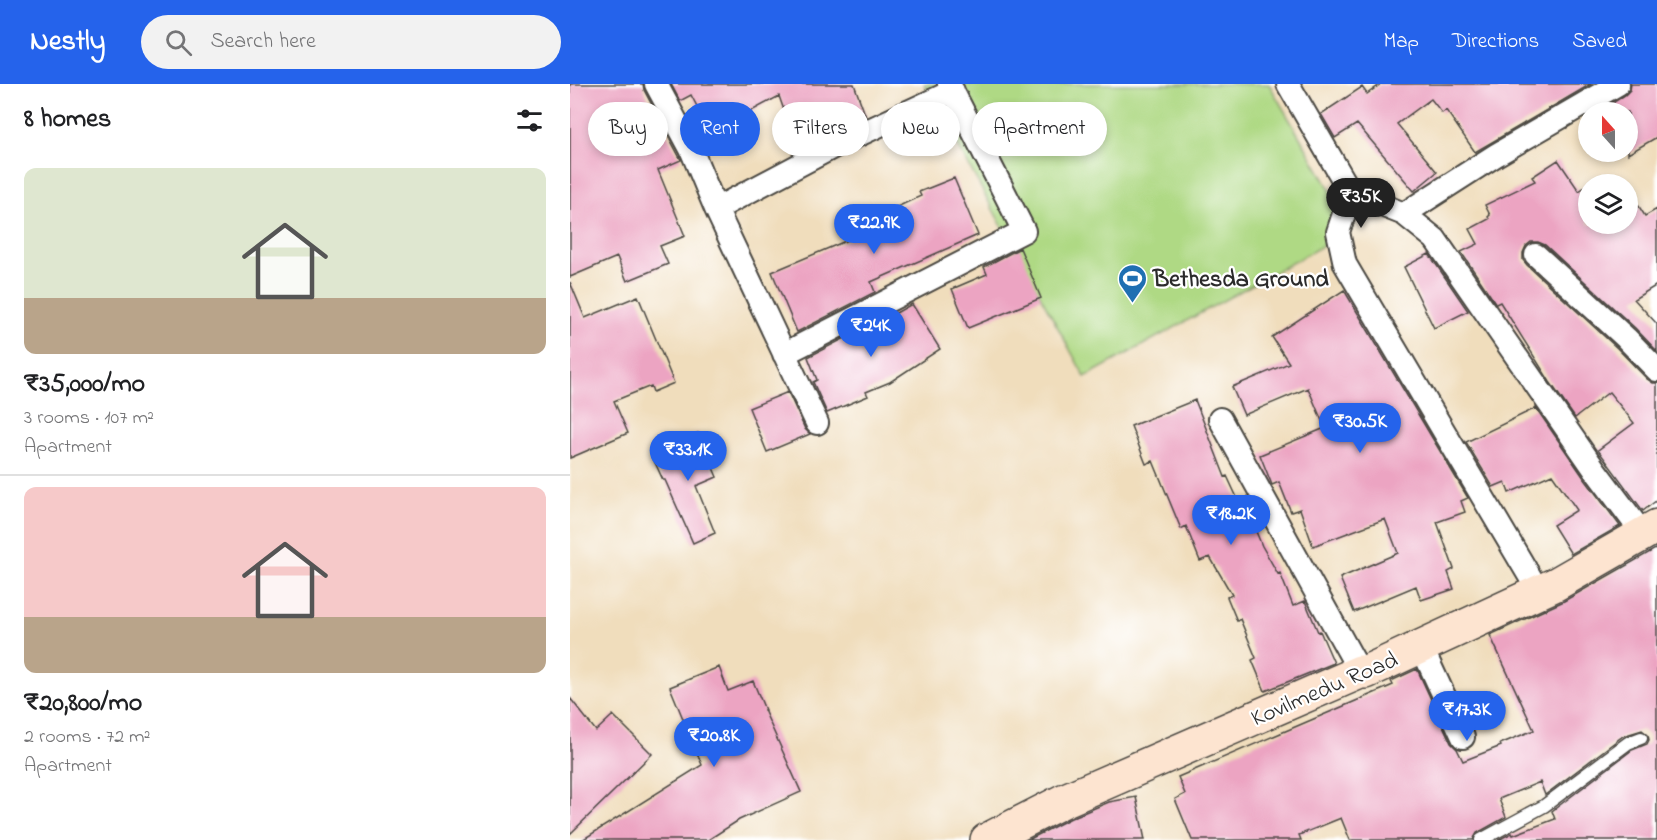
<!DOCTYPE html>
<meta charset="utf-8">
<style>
body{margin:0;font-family:"Indie Flower",sans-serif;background:#f2f2f2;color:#202124;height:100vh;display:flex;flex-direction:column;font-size:22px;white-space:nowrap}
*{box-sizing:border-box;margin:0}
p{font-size:20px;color:#757577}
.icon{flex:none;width:33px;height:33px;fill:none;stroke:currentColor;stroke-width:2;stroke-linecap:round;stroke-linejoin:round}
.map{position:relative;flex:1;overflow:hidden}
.panel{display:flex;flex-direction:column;background:#fff;width:570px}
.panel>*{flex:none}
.hud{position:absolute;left:18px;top:18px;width:570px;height:54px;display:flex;gap:12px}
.needle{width:39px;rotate:339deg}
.tools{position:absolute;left:1008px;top:18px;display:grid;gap:12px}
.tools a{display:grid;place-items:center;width:60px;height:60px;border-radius:50%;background:#fff;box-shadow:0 3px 9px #0003;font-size:30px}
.price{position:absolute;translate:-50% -51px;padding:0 14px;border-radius:21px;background:#2563eb;color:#fff;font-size:20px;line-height:39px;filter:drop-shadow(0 2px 3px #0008)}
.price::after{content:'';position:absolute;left:50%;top:36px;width:18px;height:14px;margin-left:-9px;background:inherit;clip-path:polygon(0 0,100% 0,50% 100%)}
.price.active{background:#222;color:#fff}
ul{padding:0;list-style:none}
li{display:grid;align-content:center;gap:12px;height:318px;padding:0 24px}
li+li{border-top:2px solid #e0e0e0}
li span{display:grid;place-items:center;height:186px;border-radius:12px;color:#555}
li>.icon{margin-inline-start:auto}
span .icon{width:108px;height:108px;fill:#fffc;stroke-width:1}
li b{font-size:26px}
h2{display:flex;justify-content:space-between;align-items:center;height:72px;padding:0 24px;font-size:26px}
.tag{padding:0 21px;border-radius:27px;background:#fff;box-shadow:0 3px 9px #0003;font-size:21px;line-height:54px}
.tag.active{background:#2563eb;color:#fff}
header{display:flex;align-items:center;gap:36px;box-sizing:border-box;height:84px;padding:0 30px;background:#2563eb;color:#fff}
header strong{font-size:28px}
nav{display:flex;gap:33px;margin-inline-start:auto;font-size:21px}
.search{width:420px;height:54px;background:#f2f2f2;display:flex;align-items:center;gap:15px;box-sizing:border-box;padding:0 21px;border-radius:33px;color:#757577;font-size:22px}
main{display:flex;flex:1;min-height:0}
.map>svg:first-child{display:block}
.green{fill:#afd984;stroke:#6d8258;stroke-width:1.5}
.building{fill:#eca4c2}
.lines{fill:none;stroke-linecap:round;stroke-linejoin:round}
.lane-casing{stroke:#494641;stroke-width:15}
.street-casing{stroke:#494641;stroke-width:26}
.secondary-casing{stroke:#494641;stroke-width:36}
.lane{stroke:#fff;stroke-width:12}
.street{stroke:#fff;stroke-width:22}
.secondary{stroke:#fde4d0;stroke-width:33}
.labels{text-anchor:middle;stroke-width:4.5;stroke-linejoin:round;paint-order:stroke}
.poi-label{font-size:24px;font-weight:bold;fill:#2b2b2b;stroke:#fff;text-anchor:start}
.street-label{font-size:24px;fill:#2b2b2b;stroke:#fff}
</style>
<header>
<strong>Nestly</strong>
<div class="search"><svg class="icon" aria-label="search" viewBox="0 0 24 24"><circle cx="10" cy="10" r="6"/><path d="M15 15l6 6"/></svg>Search here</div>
<nav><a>Map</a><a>Directions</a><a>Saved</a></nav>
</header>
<main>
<section class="panel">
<h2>8 homes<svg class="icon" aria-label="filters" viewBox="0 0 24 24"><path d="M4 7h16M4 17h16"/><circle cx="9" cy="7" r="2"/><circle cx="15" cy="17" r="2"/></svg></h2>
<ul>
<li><span style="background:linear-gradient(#dfe7d0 70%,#b9a48a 0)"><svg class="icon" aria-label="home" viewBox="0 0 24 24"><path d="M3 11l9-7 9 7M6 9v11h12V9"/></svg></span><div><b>₹35,000/mo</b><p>3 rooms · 107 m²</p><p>Apartment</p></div></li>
<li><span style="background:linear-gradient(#f6c9c9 70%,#b9a48a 0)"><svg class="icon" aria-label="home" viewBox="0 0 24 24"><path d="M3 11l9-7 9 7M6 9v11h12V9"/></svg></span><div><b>₹20,800/mo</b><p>2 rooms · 72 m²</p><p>Apartment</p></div></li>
</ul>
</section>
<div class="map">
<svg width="1087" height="756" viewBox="0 0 1087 756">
<rect width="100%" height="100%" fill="#fff"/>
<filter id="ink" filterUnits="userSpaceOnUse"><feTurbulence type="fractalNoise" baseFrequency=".0167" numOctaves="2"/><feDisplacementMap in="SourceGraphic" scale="12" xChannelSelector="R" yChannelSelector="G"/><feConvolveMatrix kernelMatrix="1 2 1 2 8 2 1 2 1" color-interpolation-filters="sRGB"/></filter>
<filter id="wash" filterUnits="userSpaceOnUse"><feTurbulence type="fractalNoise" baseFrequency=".008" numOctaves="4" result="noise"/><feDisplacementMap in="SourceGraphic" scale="24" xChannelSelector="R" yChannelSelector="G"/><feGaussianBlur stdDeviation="1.35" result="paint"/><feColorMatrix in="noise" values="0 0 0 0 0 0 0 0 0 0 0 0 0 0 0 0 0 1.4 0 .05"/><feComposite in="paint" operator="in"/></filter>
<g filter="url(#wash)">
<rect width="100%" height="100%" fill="#f0ddbc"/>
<path class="green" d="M354,0H699L783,145L515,293Z"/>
<g id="blocks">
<path class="building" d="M0,0H73L74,6L111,76L88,86L115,152L90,162L98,180L57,197L47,173L0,193Z
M101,0H284L296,33L228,66L209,12L141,49L121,11L110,17Z
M811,0H1021L905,68L876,26L872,29L861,15L827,40L867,88L844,107L787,40L765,54L751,30L792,3L797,10Z
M1061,0H1087V53L1058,70V28H1047L1041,20L1055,11L1060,6Z
M988,76L1009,107L1018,101V140H1058V105L1075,132L1087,125V201L1064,215L1087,240V267L1065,244L975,161L968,158H961L956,162L953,169V176L957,181L1047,264L1077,295L1083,299H1087V416L1073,427L1028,366L1064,339L1039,308L1005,334L980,298L930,218L926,220L891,168L908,160L900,145L919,135L918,133L920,131L915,121L965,97L962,93Z
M384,94L408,151L301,198L305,208L227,248L202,188L285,153L283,149L318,134L316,128L351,112L349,108Z
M450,164L471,214L398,244L382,205L417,190L414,183Z
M859,170L898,227L864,244L834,183Z
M0,198L15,234L68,212L104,299L83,308L81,302L44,317L58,349L0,374Z
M774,206L898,414L891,417L895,428L867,438L884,485L878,488L884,505L851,516L846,502L784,528L770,494L828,469L815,435L743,462L730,425L721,428L709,398L702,401L690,371L755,344L738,304L674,331L662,303L719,279L702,253Z
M342,220L370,265L320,298L296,308L298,312L257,329L243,298L247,296L238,273L316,233L317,234Z
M218,308L235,345L240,350L197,368L179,324Z
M625,316L655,393L657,392L671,422L675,421L692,462L708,490L710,489L723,522L735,517L748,548L750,547L764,579L695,607L682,576L686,574L670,535L667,537L657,513L662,511L640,473L630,477L616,442L611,445L583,377L576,380L561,342Z
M966,324L1014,394L1050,442L1001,470L983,441L1007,426L982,390L939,409L935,398L923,403L896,358Z
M128,349L147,393L126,402L145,449L123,459L95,396H93L82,372L107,361L106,358Z
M1087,464V756H928L942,749L943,751L985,735L982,727L1062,666L1077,660L1079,656L1078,651L1072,646L1053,652L975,711L970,698L929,715L936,733L907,749L903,756H780L771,734L729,751L731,756H622L605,715L615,710L608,693L823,601L821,597L847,585L881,659L887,665L893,677L931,662L930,660L964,646L920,551L994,517Z
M149,583L158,607L183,597L195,626H194L231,708L169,736L138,756H12L132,681L100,603Z
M0,614L26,647L43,631L82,670L0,750Z
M566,713L575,756H458L501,734L539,718Z"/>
</g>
</g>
<g filter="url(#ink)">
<use href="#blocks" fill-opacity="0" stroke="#494641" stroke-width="1.5"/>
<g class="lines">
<defs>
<path id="lane" d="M911,756L974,722L1058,659L1071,654"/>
<path id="street" d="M86,0L121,65L146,125L247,339
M718,0L781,109L834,130L926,71L1048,0
M781,109L768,148L775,180L969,508
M146,125L267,61L383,7
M834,130L865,155L1025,386L1073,450
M966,171L1056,254L1087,286
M214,270L454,147L379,0
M650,335L790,588
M851,562L893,653"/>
<path id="secondary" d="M417,756L493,717L790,588H796L986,500L1087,442"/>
</defs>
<use href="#lane" class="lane-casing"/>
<use href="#street" class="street-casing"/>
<use href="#secondary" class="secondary-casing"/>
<use href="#lane" class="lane"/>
<use href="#street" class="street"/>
<use href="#secondary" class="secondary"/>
</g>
</g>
<defs>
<symbol id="stadium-pin" viewBox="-11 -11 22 30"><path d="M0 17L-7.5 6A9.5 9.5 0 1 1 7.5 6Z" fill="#1f6fb2" stroke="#fff"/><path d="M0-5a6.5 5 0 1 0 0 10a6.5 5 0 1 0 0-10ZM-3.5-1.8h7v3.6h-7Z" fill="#fff"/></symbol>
</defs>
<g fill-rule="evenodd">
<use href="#stadium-pin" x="546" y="178" width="33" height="45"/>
</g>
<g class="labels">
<g class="poi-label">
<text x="583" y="202">Bethesda Ground</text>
</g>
<g class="street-label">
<text transform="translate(754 604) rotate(-23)" y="8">Kovilmedu Road</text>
</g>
</g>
</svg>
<div class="tools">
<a><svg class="needle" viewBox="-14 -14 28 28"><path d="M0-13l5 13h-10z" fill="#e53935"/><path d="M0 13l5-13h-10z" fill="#757577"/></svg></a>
<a><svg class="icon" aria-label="layers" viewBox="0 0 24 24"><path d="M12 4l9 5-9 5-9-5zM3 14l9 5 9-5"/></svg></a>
</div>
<b class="price active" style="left:791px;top:145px">₹35K</b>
<b class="price" style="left:304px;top:171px">₹22.9K</b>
<b class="price" style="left:301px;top:274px">₹24K</b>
<b class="price" style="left:790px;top:370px">₹30.5K</b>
<b class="price" style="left:118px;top:398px">₹33.1K</b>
<b class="price" style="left:661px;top:462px">₹18.2K</b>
<b class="price" style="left:897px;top:658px">₹17.3K</b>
<b class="price" style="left:144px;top:684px">₹20.8K</b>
<div class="hud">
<a class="tag">Buy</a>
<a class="tag active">Rent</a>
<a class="tag">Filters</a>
<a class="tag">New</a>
<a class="tag">Apartment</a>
</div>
</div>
</main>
